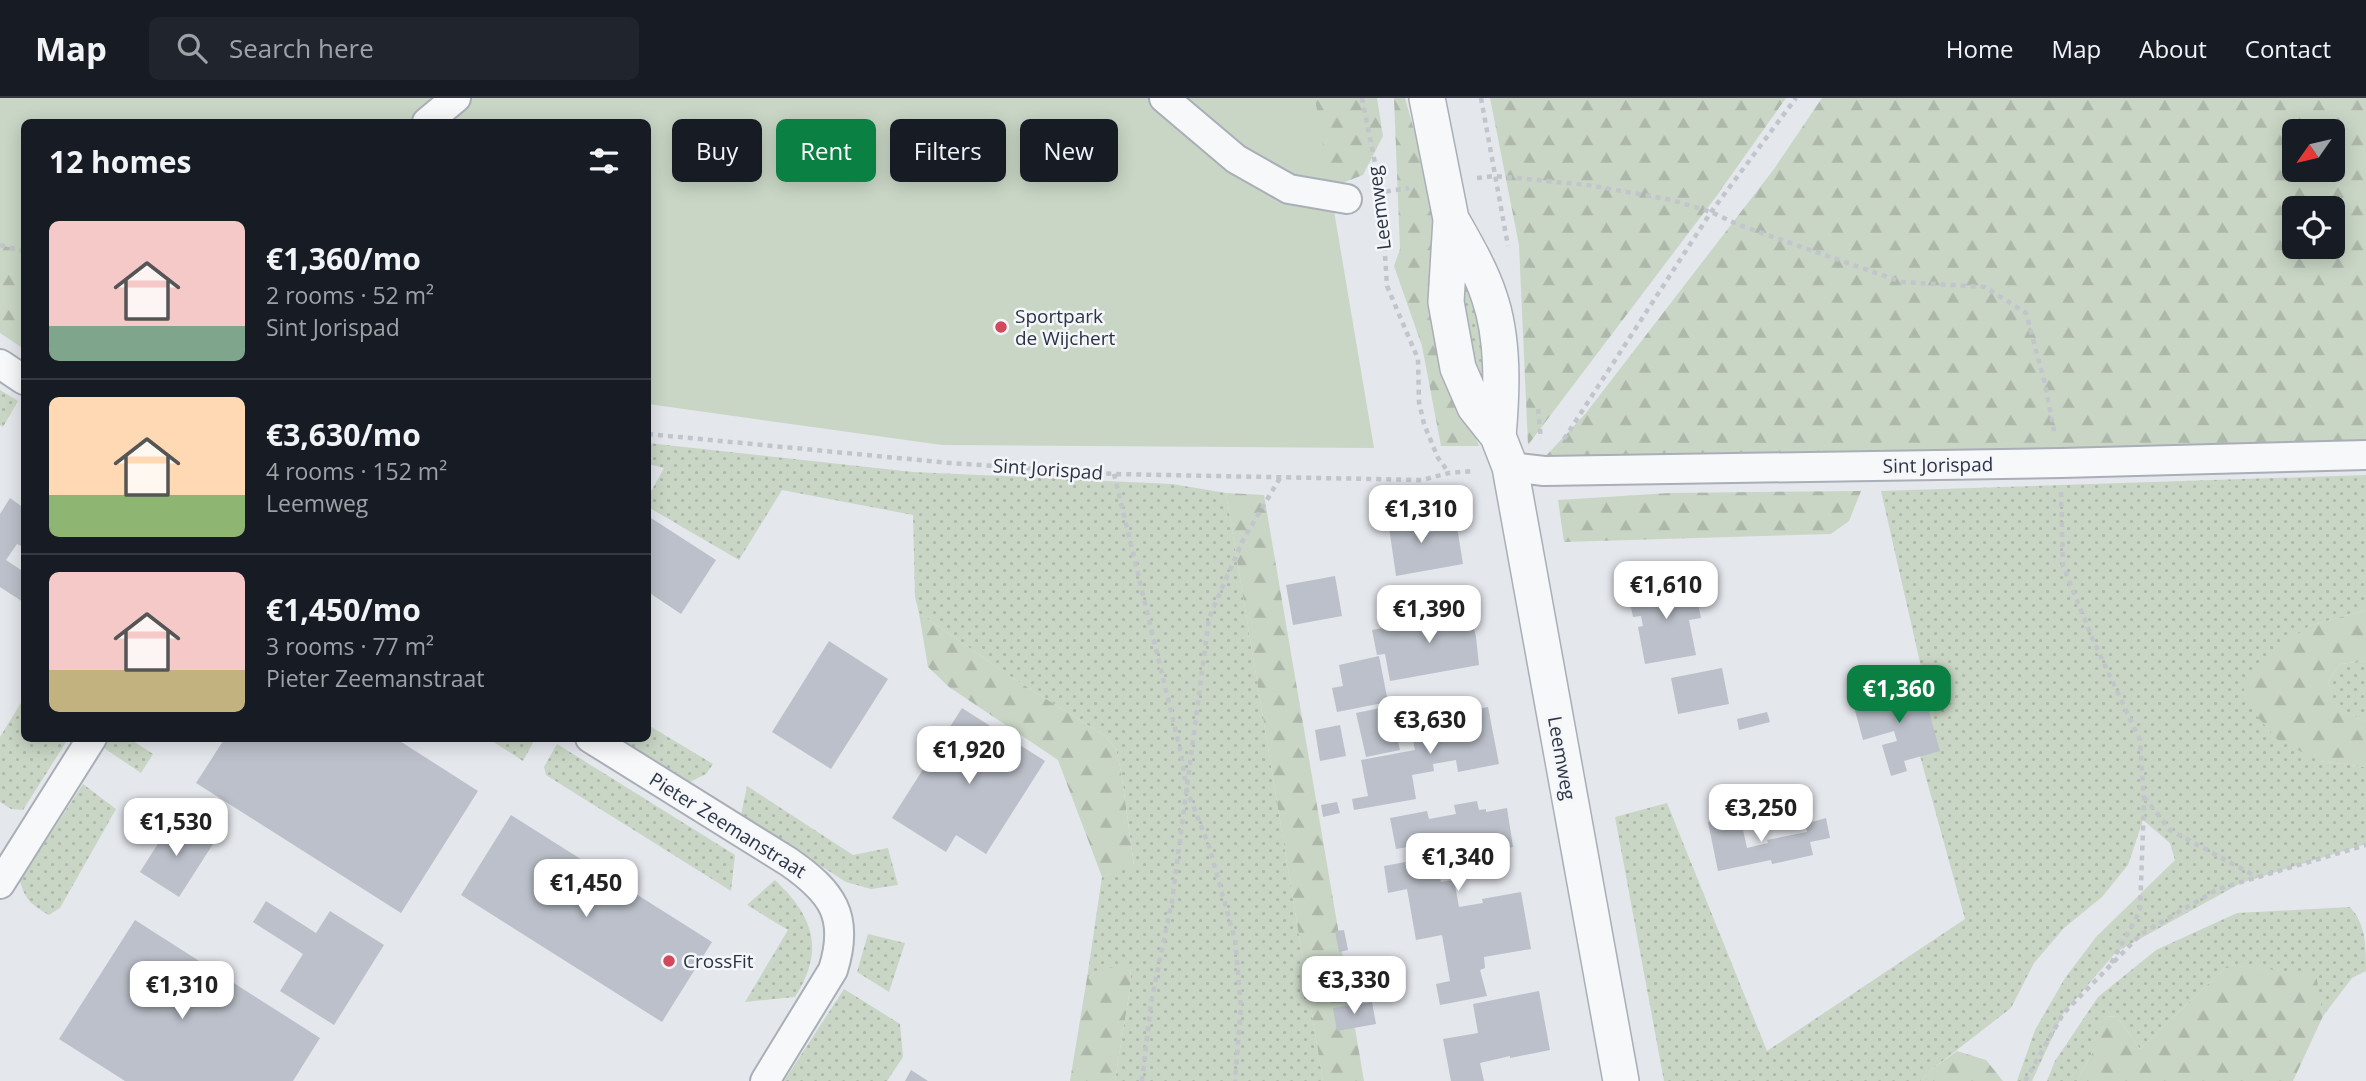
<!DOCTYPE html>
<meta charset="utf-8">
<style>
body{margin:0;font-family:"Open Sans",sans-serif;background:#20242c;color:#f1f3f6;height:100vh;display:flex;flex-direction:column;font-size:26px;white-space:nowrap}
*{box-sizing:border-box;margin:0}
p{font-size:23px;color:#9ea1a6}
.icon{flex:none;width:38px;height:38px;fill:none;stroke:currentColor;stroke-width:2;stroke-linecap:round;stroke-linejoin:round}
.map{position:relative;flex:1;overflow:hidden}
.side{position:absolute;left:21px;top:21px;width:630px;height:623px;display:flex;flex-direction:column;background:#171b24;border-radius:10px;box-shadow:0 4px 18px #0003}
.side>*{flex:none}
.banner{position:absolute;left:672px;top:21px;width:665px;height:63px;display:flex;gap:14px}
.needle{width:46px;rotate:236deg}
.buttons{position:absolute;left:2282px;top:21px;display:grid;gap:14px}
.buttons a{display:grid;place-items:center;width:63px;height:63px;border-radius:10px;background:#171b24;box-shadow:0 4px 18px #0003;font-size:35px}
.price{position:absolute;translate:-50% -60px;padding:0 16px;border-radius:14px;background:#fff;color:#222;font-size:23px;line-height:46px;filter:drop-shadow(0 2px 4px #0008)}
.price::after{content:'';position:absolute;left:50%;top:42px;width:21px;height:16px;margin-left:-10px;background:inherit;clip-path:polygon(0 0,100% 0,50% 100%)}
.price.on{background:#0b8043;color:#fff}
ul{padding:0;list-style:none}
li{display:flex;align-items:center;gap:21px;height:175px;padding:0 28px}
li+li{border-top:2px solid #363941}
li span{display:grid;place-items:center;flex:none;width:196px;height:140px;border-radius:10px;color:#555}
li>.icon{margin-inline-start:auto}
span .icon{width:84px;height:84px;fill:#fffc;stroke-width:1}
li b{font-size:30px}
h2{display:flex;justify-content:space-between;align-items:center;height:84px;padding:0 28px;font-size:30px}
.tag{padding:0 24px;border-radius:10px;background:#171b24;box-shadow:0 4px 18px #0003;font-size:24px;line-height:63px}
.tag.on{background:#0b8043;color:#fff}
header{display:flex;align-items:center;gap:42px;box-sizing:border-box;height:98px;padding:0 35px;background:#171b24;border-bottom:2px solid #363941}
header strong{font-size:33px}
nav{display:flex;gap:38px;margin-inline-start:auto;font-size:24px}
.search{width:490px;height:63px;background:#20242c;display:flex;align-items:center;gap:18px;box-sizing:border-box;padding:0 24px;border-radius:10px;color:#9ea1a6;font-size:26px}
.map>svg:first-child{display:block}
.grass{fill:url(#grass-dots)}
.forest{fill:url(#forest-firs);fill-rule:evenodd}
.garden{fill:#c9d6c5}
.building{fill:#bbc0ca}
.lines{fill:none;stroke-linecap:round;stroke-linejoin:round}
.minor-casing{stroke:#a9aeb7;stroke-width:32}
.tertiary-casing{stroke:#a9aeb7;stroke-width:38}
.path{stroke:#c2c5cb;stroke-width:4.5;stroke-dasharray:5 5;stroke-linecap:butt}
.minor{stroke:#f7f8fa;stroke-width:28}
.tertiary{stroke:#f7f8fa;stroke-width:35}
.poi-dot{fill:#d1495b;stroke:#f4f6f9;stroke-width:2.5}
.labels{text-anchor:middle;stroke-width:5;stroke-linejoin:round;paint-order:stroke}
.street-label{font-size:19px;fill:#2b3445;stroke:#f4f6f9}
.poi-label{font-size:19px;fill:#2b3445;stroke:#f4f6f9;text-anchor:start}
</style>
<header>
<strong>Map</strong>
<div class="search"><svg class="icon" aria-label="search" viewBox="0 0 24 24"><circle cx="10" cy="10" r="6"/><path d="M15 15l6 6"/></svg>Search here</div>
<nav><a>Home</a><a>Map</a><a>About</a><a>Contact</a></nav>
</header>
<div class="map">
<svg width="2366" height="983" viewBox="0 0 2366 983">
<defs>
<pattern id="grass-dots" width="8" height="8" patternUnits="userSpaceOnUse" patternTransform="scale(1.75)"><rect width="8" height="8" fill="#c9d6c5"/><path d="M2 2h.1M6 6h.1" fill="none" stroke="#adb8ab" stroke-width="1.8" stroke-linecap="round"/></pattern>
<pattern id="forest-firs" width="22" height="20" patternUnits="userSpaceOnUse" patternTransform="scale(1.75)"><rect width="22" height="20" fill="#c9d6c5"/><path d="M5 1l3.5 6h-7zM16 11l3.5 6h-7z" fill="#adb8ab"/></pattern>
</defs>
<rect width="100%" height="100%" fill="#e4e7ec"/>
<path class="grass" d="M1473,178L1492,284L1476,287L1454,182Z
M0,292L18,303L3,329L0,327Z
M648,345L913,374L1172,386L1226,395L1323,983H1115L1131,884L1130,871L1096,874L1087,880L1102,779L1134,767L1121,673L1116,651L1105,638L1013,580L919,515L915,499L913,417L782,392L739,462L648,409V399L664,370L648,366Z
M2366,377V512L2309,528L2319,663L2366,669V746L2241,785L2116,854L2063,916L2032,983H2017L2035,932L2065,880L2096,839L2175,762L2170,745L2143,722L2128,767L2102,799L2064,830L2034,865L2011,910L1931,972L1921,983H1664L1615,719L1667,705L1767,953L1965,821L1901,589L1924,582L1881,393Z
M2366,563V624L2335,608L2328,583L2340,566Z
M24,600V640L68,641L23,712L11,711L0,704V639Z
M648,627L713,666L706,676L690,684L621,641L648,640Z
M110,641H130L153,656L141,675L104,650Z
M489,641H535L523,663Z
M557,646L735,757L731,793L546,677L544,669Z
M83,686L116,711L60,810L49,817C32,807 25,802 20,783Z
M747,688L853,757L888,750L898,787L871,791L846,784L741,717Z
M775,782C814,819 825,852 795,899L745,904L788,832L747,807Z
M2350,809C2366,827 2366,847 2366,873L2352,880L2323,918L2315,877L2228,867L2140,951L2117,919L2106,918L2095,950L2077,983H2047L2055,963L2098,899L2156,852L2237,815Z
M868,836L905,845L889,894L857,874Z
M844,891L900,926L903,959L887,983H784Z"/>
<path class="forest" d="M0,0L24,24V251L0,235Z
M1193,0H1377L1383,38L1363,77L1337,87L1293,81Z
M1394,0H1405L1435,108L1451,279L1479,348H1441L1422,248L1394,168L1400,151Z
M1490,0H1786L1715,100L1528,347L1519,147Z
M1822,0H2366V359L1543,361L1586,315L1774,71ZM2294,33H2333V72H2294ZM2294,110H2333V149H2294Z
M1861,393L1849,423L1831,436L1564,444L1558,402L1670,395Z
M1226,395L1264,397L1364,983H1323Z
M2366,512V563L2340,566L2328,583L2336,608L2366,624V669L2319,663L2277,641L2254,615L2242,587L2261,563L2309,528Z
M919,515L1013,580L1105,638L1116,651L1121,673L1134,768L1102,779L1058,662L949,589L928,569Z
M2228,867L2316,876L2323,918L2293,983H2077L2095,950L2105,918L2117,919L2140,951Z
M1115,868L1130,871L1131,884L1115,983H1070L1087,880L1096,874Z
M1957,953L1986,962L2003,983H1921L1931,972Z"/>
<path class="garden" d="M0,0H1315L1374,350L942,347L648,306V24H24V153L0,147Z"/>
<path class="building" d="M10,400L24,410V443L21,448L17,446L6,462L24,474L23,504L0,489V416Z
M1413,410L1418,436L1457,429L1463,466L1396,478L1387,415Z
M651,420L716,462L681,516L648,494V425Z
M1335,478L1342,518L1293,527L1286,487Z
M1693,483L1701,520L1689,522L1696,557L1645,566L1638,529L1643,528L1641,518L1633,519L1628,495Z
M1469,510L1476,539L1479,567L1390,583L1385,556L1377,557L1372,532L1433,521L1432,516Z
M829,543L888,581L831,671L772,634Z
M1379,558L1388,604L1337,614L1332,590L1343,588L1339,567Z
M1722,570L1729,606L1678,616L1671,580Z
M1921,586L1940,653L1904,663L1907,673L1891,678L1882,647L1897,643L1894,633L1863,642L1853,605Z
M1390,608L1400,652L1366,659L1356,615Z
M1488,609L1499,666L1458,674L1456,662L1433,666L1434,673L1412,677L1416,701L1354,712L1352,701L1368,698L1361,662L1415,652L1409,624Z
M962,610L1045,663L986,756L956,737L946,754L892,720Z
M1767,614L1770,624L1739,632L1737,621Z
M1340,627L1346,658L1320,663L1315,632Z
M225,640H395L478,693L401,815L196,685Z
M1477,703L1479,712L1486,711V714L1507,710L1513,749L1495,753L1497,763L1468,768L1467,765L1438,770L1441,784L1454,782L1459,809L1483,805L1482,801L1521,794L1531,851L1484,859L1485,870L1480,872L1487,898L1440,907L1436,886L1450,883L1442,837L1416,842L1407,791L1388,795L1384,768L1416,762L1413,748L1396,751L1390,720L1427,713L1429,721L1456,716L1454,707Z
M1337,704L1340,715L1323,719L1321,707Z
M511,717L712,844L662,924L461,797Z
M1740,718L1747,750L1768,745L1767,742L1807,734L1805,726L1826,720L1830,740L1810,744L1813,757L1772,766L1771,762L1718,773L1708,724Z
M173,722L213,746L179,799L140,774Z
M266,803L316,835L330,813L384,847L334,927L280,893L303,856L253,824Z
M135,822L320,940L293,983H125L59,941Z
M1344,832L1348,852L1339,854L1335,833Z
M1539,893L1550,952L1510,960V958L1480,965L1484,983H1451L1443,941L1478,935L1473,906Z
M1372,904L1376,926L1337,933L1333,910Z
M911,972L928,983H905Z"/>
<g class="lines">
<defs>
<path id="minor" d="M1164,0L1236,61L1289,91L1347,101
M427,24L456,0
M0,266L24,282
M1510,369L1544,373L2061,365L2366,357
M590,640L789,764C832,794 850,818 833,872L765,983
M0,786L92,640"/>
<path id="tertiary" d="M1427,0L1451,121L1446,204L1458,270L1475,309L1498,338L1510,369L1621,983
M1451,121C1465,146 1480,171 1489,198C1504,241 1502,293 1498,338"/>
</defs>
<use href="#minor" class="minor-casing"/>
<use href="#tertiary" class="tertiary-casing"/>
<path class="path" d="M1362,0L1381,95L1387,188L1418,261L1419,304L1424,326L1438,360L1449,375
M1481,0L1508,148
M1477,80L1495,78L1588,87L1672,102L1711,114L1739,127L1902,184L1985,189L2026,215L2045,286L2054,333
M1376,95L1409,90
M0,147L24,153
M1538,311L1541,341
M648,336L950,365L1114,376L1422,382L1449,375L1473,373
M1564,341L1711,114L1796,0
M1114,376L1181,655L1185,682
M2061,394L2063,468L2093,542L2140,642L2144,704L2140,813L2109,869
M1186,690L1209,748L1235,842L1241,908L1235,983
M2144,699L2170,732L2257,779
M1142,983L1151,905L1172,803L1209,520L1243,442L1280,380
M2025,983L2063,916L2141,836L2218,791L2366,747"/>
<use href="#minor" class="minor"/>
<use href="#tertiary" class="tertiary"/>
</g>
<g class="poi-dot">
<circle cx="1001" cy="229" r="7"/>
<circle cx="669" cy="863" r="7"/>
</g>
<g class="labels">
<g class="street-label">
<text transform="translate(1379 110) rotate(-97)" y="7">Leemweg</text>
<text transform="translate(1938 367) rotate(-1)" y="7">Sint Jorispad</text>
<text transform="translate(1048 371) rotate(4)" y="7">Sint Jorispad</text>
<text transform="translate(1562 660) rotate(80)" y="7">Leemweg</text>
<text transform="translate(728 727) rotate(32)" y="7">Pieter Zeemanstraat</text>
</g>
<g class="poi-label">
<text x="1015" y="225">Sportpark<tspan x="1015" dy="22">de Wijchert</tspan></text>
<text x="683" y="870">CrossFit</text>
</g>
</g>
</svg>
<div class="buttons">
<a><svg class="needle" viewBox="-14 -14 28 28"><path d="M0-13l5 13h-10z" fill="#e53935"/><path d="M0 13l5-13h-10z" fill="#9ea1a6"/></svg></a>
<a><svg class="icon" aria-label="locate" viewBox="0 0 24 24"><circle cx="12" cy="12" r="6"/><path d="M12 2v4M12 18v4M2 12h4M18 12h4"/></svg></a>
</div>
<b class="price" style="left:1421px;top:447px">€1,310</b>
<b class="price" style="left:1666px;top:523px">€1,610</b>
<b class="price" style="left:1429px;top:547px">€1,390</b>
<b class="price on" style="left:1899px;top:627px">€1,360</b>
<b class="price" style="left:1430px;top:658px">€3,630</b>
<b class="price" style="left:969px;top:688px">€1,920</b>
<b class="price" style="left:1761px;top:746px">€3,250</b>
<b class="price" style="left:176px;top:760px">€1,530</b>
<b class="price" style="left:1458px;top:795px">€1,340</b>
<b class="price" style="left:586px;top:821px">€1,450</b>
<b class="price" style="left:1354px;top:918px">€3,330</b>
<b class="price" style="left:182px;top:923px">€1,310</b>
<div class="banner">
<a class="tag">Buy</a>
<a class="tag on">Rent</a>
<a class="tag">Filters</a>
<a class="tag">New</a>
</div>
<section class="side">
<h2>12 homes<svg class="icon" aria-label="filters" viewBox="0 0 24 24"><path d="M4 7h16M4 17h16"/><circle cx="9" cy="7" r="2"/><circle cx="15" cy="17" r="2"/></svg></h2>
<ul>
<li><span style="background:linear-gradient(#f6c9c9 75%,#7fa58c 0)"><svg class="icon" aria-label="home" viewBox="0 0 24 24"><path d="M3 11l9-7 9 7M6 9v11h12V9"/></svg></span><div><b>€1,360/mo</b><p>2 rooms · 52 m²</p><p>Sint Jorispad</p></div></li>
<li><span style="background:linear-gradient(#ffd9b3 70%,#8fb573 0)"><svg class="icon" aria-label="home" viewBox="0 0 24 24"><path d="M3 11l9-7 9 7M6 9v11h12V9"/></svg></span><div><b>€3,630/mo</b><p>4 rooms · 152 m²</p><p>Leemweg</p></div></li>
<li><span style="background:linear-gradient(#f6c9c9 70%,#c2b280 0)"><svg class="icon" aria-label="home" viewBox="0 0 24 24"><path d="M3 11l9-7 9 7M6 9v11h12V9"/></svg></span><div><b>€1,450/mo</b><p>3 rooms · 77 m²</p><p>Pieter Zeemanstraat</p></div></li>
</ul>
</section>
</div>
